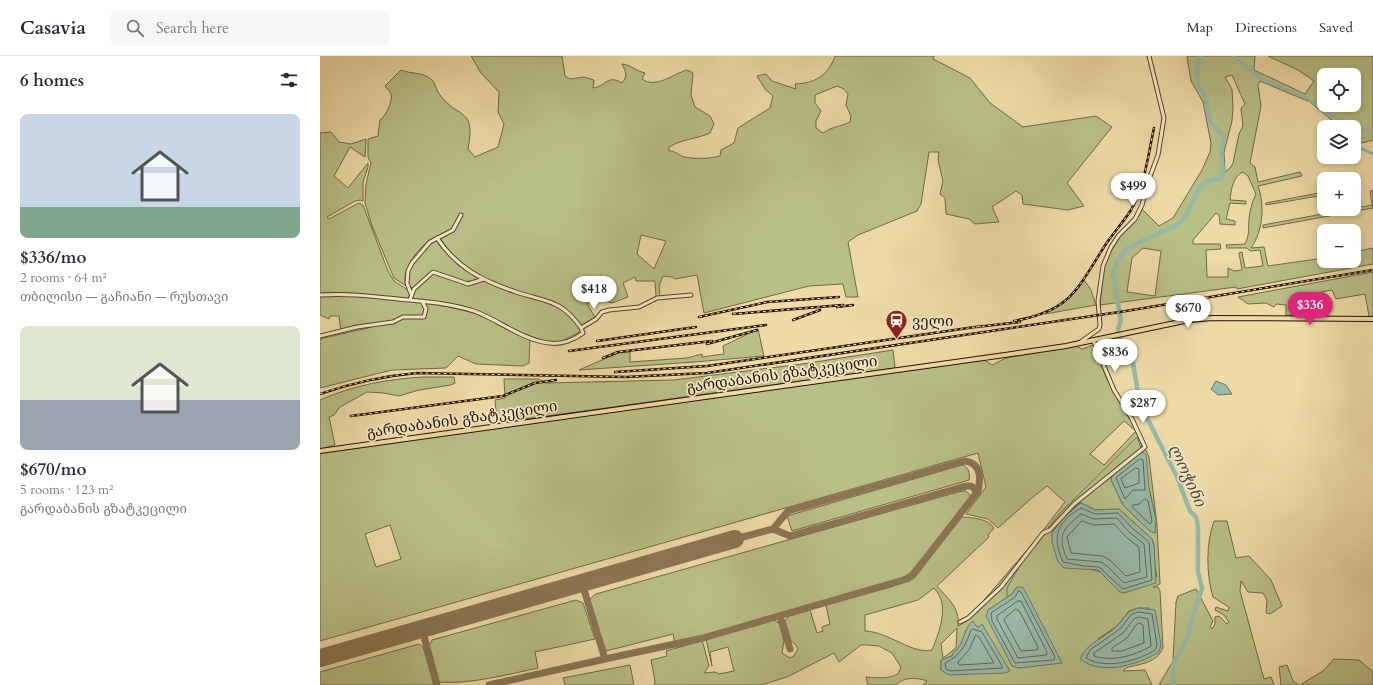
<!DOCTYPE html>
<meta charset="utf-8">
<style>
body{margin:0;font-family:Cardo,"Noto Serif Georgian",serif;background:#f6f6f7;color:#1f2937;height:100vh;display:flex;flex-direction:column;font-size:15px;white-space:nowrap}
*{box-sizing:border-box;margin:0}
p{font-size:13px;color:#747a83}
.icon{flex:none;width:22px;height:22px;fill:none;stroke:currentColor;stroke-width:2;stroke-linecap:round;stroke-linejoin:round}
.map{position:relative;flex:1;overflow:hidden}
.details{display:flex;flex-direction:column;background:#fff;width:320px}
.details>*{flex:none}
.buttons{position:absolute;left:997px;top:12px;display:grid;gap:8px}
.buttons a{display:grid;place-items:center;width:44px;height:44px;border-radius:8px;background:#fff;box-shadow:0 2px 6px #0003;font-size:20px}
.price{position:absolute;translate:-50% -34px;padding:0 9px;border-radius:14px;background:#fff;color:#222;font-size:13px;line-height:26px;filter:drop-shadow(0 1px 2px #0008)}
.price::after{content:'';position:absolute;left:50%;top:24px;width:12px;height:9px;margin-left:-6px;background:inherit;clip-path:polygon(0 0,100% 0,50% 100%)}
.price.current{background:#db2777;color:#fff}
ul{padding:0;list-style:none}
li{display:grid;align-content:center;gap:8px;height:212px;padding:0 20px}
li span{display:grid;place-items:center;height:124px;border-radius:8px;color:#555}
li>.icon{margin-inline-start:auto}
span .icon{width:72px;height:72px;fill:#fffc;stroke-width:1}
li b{font-size:17px}
h2{display:flex;justify-content:space-between;align-items:center;height:48px;padding:0 20px;font-size:17px}
header{display:flex;align-items:center;gap:24px;box-sizing:border-box;height:56px;padding:0 20px;background:#fff;border-bottom:1px solid #e0e1e3}
header strong{font-size:19px}
nav{display:flex;gap:22px;margin-inline-start:auto;font-size:14px}
.search{width:280px;height:36px;background:#f6f6f7;display:flex;align-items:center;gap:10px;box-sizing:border-box;padding:0 14px;border-radius:8px;color:#747a83;font-size:15px}
main{display:flex;flex:1;min-height:0}
.map>svg:first-child{display:block}
.green{fill:#b9c087;stroke:#706944;fill-rule:evenodd}
.water{fill:#99bbab;stroke:#6b7767}
.lines{fill:none;stroke-linecap:round;stroke-linejoin:round}
.shore{stroke:#606656;stroke-width:1}
.stream{stroke:#6b7767;stroke-width:1}
.canal{stroke:#99bbab;stroke-width:3}
.river{stroke:#99bbab;stroke-width:4.5}
.taxiway{stroke:#8a7654;stroke-width:7}
.runway{stroke:#8a7654;stroke-width:18}
.minor-casing{stroke:#58442a;stroke-width:5}
.major-casing{stroke:#261200;stroke-width:6}
.minor{stroke:#f4e8c6;stroke-width:3}
.major{stroke:#eedba8;stroke-width:4}
.rail-casing{stroke:#261200;stroke-width:2.5}
.rail{stroke:#f4e8c6;stroke-width:1;stroke-dasharray:3;stroke-linecap:butt}
.labels{text-anchor:middle;stroke-width:3.5;stroke-linejoin:round;paint-order:stroke}
.poi-label{font-size:15px;fill:#261200;stroke:#f4e8c6;text-anchor:start}
.street-label{font-size:15px;fill:#261200;stroke:#f4e8c6}
.water-label{font-size:16px;font-style:italic;fill:#4e4d3c;stroke:#f4e8c6}
</style>
<header>
<strong>Casavia</strong>
<div class="search"><svg class="icon" aria-label="search" viewBox="0 0 24 24"><circle cx="10" cy="10" r="6"/><path d="M15 15l6 6"/></svg>Search here</div>
<nav><a>Map</a><a>Directions</a><a>Saved</a></nav>
</header>
<main>
<section class="details">
<h2>6 homes<svg class="icon" aria-label="filters" viewBox="0 0 24 24"><path d="M4 7h16M4 17h16"/><circle cx="9" cy="7" r="2"/><circle cx="15" cy="17" r="2"/></svg></h2>
<ul>
<li><span style="background:linear-gradient(#c9d6e8 75%,#7fa58c 0)"><svg class="icon" aria-label="home" viewBox="0 0 24 24"><path d="M3 11l9-7 9 7M6 9v11h12V9"/></svg></span><div><b>$336/mo</b><p>2 rooms · 64 m²</p><p>თბილისი — გაჩიანი — რუსთავი</p></div></li>
<li><span style="background:linear-gradient(#dfe7d0 60%,#9aa5b1 0)"><svg class="icon" aria-label="home" viewBox="0 0 24 24"><path d="M3 11l9-7 9 7M6 9v11h12V9"/></svg></span><div><b>$670/mo</b><p>5 rooms · 123 m²</p><p>გარდაბანის გზატკეცილი</p></div></li>
</ul>
</section>
<div class="map">
<svg width="1053" height="629" viewBox="0 0 1053 629">
<rect width="100%" height="100%" fill="#eedba8"/>
<filter id="stains"><feTurbulence type="fractalNoise" baseFrequency=".005" numOctaves="4"/><feColorMatrix values="0 0 0 0 .2 0 0 0 0 .09 0 0 0 0 .02 0 0 0 .5 -.17"/></filter>
<radialGradient id="worn" r=".72"><stop offset=".6" stop-color="#630" stop-opacity="0"/><stop offset="1" stop-color="#630" stop-opacity=".3"/></radialGradient>
<path class="green" d="M151,0H242L245,20L250,23L264,21L274,24L273,32C287,30 287,18 302,27C308,20 306,16 302,8C311,9 316,15 325,17L322,23C336,33 353,18 367,14L373,17L371,39L375,51L390,60L394,68L390,77C377,83 362,83 349,91V95C356,95 358,99 364,101C376,103 388,103 400,100L401,94L414,87L418,72L450,52L453,40L445,33L437,20L446,18L452,25L476,33L475,28C495,27 508,20 515,0H614L613,3L650,22L670,47L703,71L776,60L792,71L747,127L764,150L748,154L703,148L702,139L696,135L672,151L679,166L655,168L649,163L626,158L625,142L620,138L623,125L618,104L619,96H609L601,148L597,155L538,179L528,186L538,241H526L523,228L489,230L384,257L377,219L355,223L352,221L343,220L339,230L340,241L336,240L335,225H316L315,221L303,227L308,241L292,247L274,242L267,248L275,261L261,270L252,258L239,248L248,257L261,273L260,276L238,287L225,286L138,250L92,243L94,235L114,217L148,229L164,224L174,229L139,208L118,180C102,186 80,212 86,230L74,222L52,170L45,147L46,128L51,107L48,101V83L58,80L60,64C66,60 73,45 71,38C70,35 66,32 65,30L81,14C90,18 103,16 111,23C115,26 116,34 120,39C139,64 156,51 148,93L155,101L178,91L184,68L178,56L179,36L161,17ZM517,30L524,33L528,38L526,49L531,60L530,66C520,71 513,70 503,77L496,72V65L501,55L495,47V39ZM321,179L346,185L334,213L317,198Z
M867,0H935L934,14L985,38L994,25L978,14L948,0H1053V84L1034,89V71H1020L990,46L940,25L938,29L941,50L930,107L935,111L938,126L980,116L982,120L938,130C945,150 943,175 931,192L944,191L948,210L1004,202V205H1034V196L1053,192V208L917,233L916,231L780,249L784,211L790,196L797,184L822,153L839,170L853,162L882,114L890,96L891,87L883,46L871,25ZM912,19L925,48L921,52L923,70L919,78L913,107L911,111L905,116L904,96L912,65L913,51L912,33L905,21ZM1004,19H1034V49H1004ZM923,116L928,120L936,138C932,146 930,154 929,163C928,173 930,178 925,188L906,189L907,192H927L930,195L940,194L943,210L925,212L922,196L919,197L922,214L914,215L908,212V221H887L886,194L901,193L900,188H873V184L896,157L899,159L900,168L915,169V165L906,163L910,147L926,148V145L910,144C911,134 913,120 923,116ZM823,192L841,195L835,240L807,236L812,202Z
M11,76L19,86L31,88L46,83L45,101L30,91L14,120L28,132L48,107V111L43,126V145L40,144L35,145L7,161L9,163L39,147L43,149L68,215L74,225L88,234L90,239L89,241L85,243L31,237H0V77Z
M1053,134V152L943,172V169L1008,157V153H1011L1012,157L1052,149L1050,135Z
M1004,136V139L946,149V147Z
M116,184L138,209L162,223L144,226L113,215L93,232L89,230C83,213 102,191 116,184Z
M1053,216V261L1049,260L1045,238L1016,243L1012,234C998,236 982,241 974,252L975,255L999,256L998,260L966,259V249L956,248L954,251L946,247L928,248L918,241Z
M764,224L771,234L776,249L725,258L744,247Z
M0,240C47,240 101,243 146,255C168,261 190,274 210,283L209,307L203,310L156,308L138,300L126,312L72,314L0,332V283L52,271L38,272L21,277L19,260H10L9,263L0,259Z
M438,273L444,300L374,306L259,314L298,297L310,296V306L367,302L382,298V301L404,298L403,290Z
M773,289C779,304 785,320 793,334C804,354 819,372 823,394H826L829,401L837,469L840,528L833,531H838L840,535L843,592C837,607 820,608 806,612L803,615L825,614L832,629H603L607,625C597,621 583,621 576,629H548L546,621C558,622 568,623 578,618L581,611L572,597L559,590L547,589H541L519,606L514,597L467,621L441,629H334L335,625L331,604L347,600L346,595L381,585L383,587L389,610L384,617L395,616L399,618L414,615L408,591L390,596L392,610L386,583L454,564L459,567L464,585L462,597L470,602L474,600L478,593L476,589L471,585L465,565L469,560L490,554L497,577L503,575L502,571L510,568L506,549L571,531L593,522L642,461C653,462 667,462 674,472L668,479L669,481L617,530C628,543 640,551 638,570C649,564 658,556 666,547L664,544L714,486L745,446L727,430L713,441L678,472L668,463L646,458L666,431L658,397L0,585V397L664,304L672,309L686,302L756,290L762,293ZM804,365L816,375L784,409L770,398ZM794,418L829,432L836,464L835,477L830,475L803,449L792,426L791,422ZM761,447L775,454L799,453L832,483L834,490L835,510L837,521L804,537L781,516L773,514L732,482L735,472L757,449ZM70,469L81,503L56,511L45,478ZM697,531L713,609L699,612L668,554L692,538ZM614,532C630,549 620,574 612,594C593,599 569,576 545,575V559L598,544ZM818,552H829L778,583L797,570L809,555ZM662,569L621,614V604L632,600L633,597L642,589L644,582L656,570L659,571ZM637,572L636,592L623,602L621,588Z
M573,294L575,312L177,367L175,344L185,342L184,323H219L226,327L354,324L482,308Z
M104,321H134L135,327L131,329L99,334L79,340L64,337L47,336L20,351L14,359L9,361L15,389L0,393V344C34,329 68,323 104,321Z
M642,409C649,411 650,417 649,424L646,425L472,475L467,460Z
M642,435H646L650,439L647,447L590,517L582,522L355,588L353,578L286,595L269,546L272,541L276,538Z
M894,465H907L916,502L929,500L951,524L962,550L950,558L946,557L947,544L943,537L928,536L921,525L920,535L944,623L951,621L954,629H839L853,605L856,546L858,540L876,533L893,565L890,571L892,573L895,568V561L899,560L907,568L909,566L904,559L895,554L896,551L908,555L909,551L893,541C886,518 886,487 894,465Z
M256,544L263,547L275,583L215,596L218,612C190,618 147,629 119,626L109,590L112,584Z
M99,588L103,591L114,629H0V616Z
M1014,603L1039,604L1053,616V629H980L1003,615Z
M310,609L314,629H245L243,622Z
M967,609L973,625L979,629H961L959,611Z"/>
<path class="water" d="M896,325L906,329L912,338L898,339L891,333Z
M821,396L826,398L829,432L836,464L835,477L830,475L803,449L792,426L791,422L794,418Z
M761,447L775,454L799,453L832,483L834,490L836,527L804,537L800,536L778,514L744,512L738,506L732,486V477L744,461Z
M697,531H703L742,607L699,612L692,610L666,560L668,554L692,538Z
M818,552L835,554L841,589L839,596C817,609 782,620 760,603C767,586 785,582 797,570C806,561 805,556 818,552Z
M653,565L656,570L659,571L662,568L690,615L685,617L629,619L621,614V604L632,600L633,597C646,587 642,573 653,565Z"/>
<g class="lines">
<path class="shore" d="M820,403L823,404L825,434H813L805,443L796,422Z
M816,412L819,413V427L805,432L801,423Z
M825,443L828,445L832,465L830,468L812,451L813,449L819,448Z
M761,452L775,458L798,457L812,472L829,486L832,524L803,533L779,511L764,510L743,506C732,481 736,466 761,452Z
M761,458L774,463L797,462L809,476L824,488L827,521L804,527L787,510L781,506L747,503C737,479 742,474 761,458Z
M762,465L774,469L794,468L806,481L819,491L820,516L806,520L791,505L783,500L751,497L747,481Z
M699,535L701,536L735,601L734,604L695,607L672,565L671,557L694,542Z
M698,545H701L727,596L726,599L698,602L677,563V560Z
M696,553L700,556L718,591L717,594L701,595L684,564L685,562Z
M819,556L832,558L837,589L835,594C817,605 786,614 766,602L770,594L800,573L811,559Z
M819,561L828,563L831,590C814,600 793,606 774,600V597L803,577L814,563Z
M820,567L823,569L824,587L802,595H792V592L807,582L816,569Z
M653,573L662,576L682,610V612L630,615L626,613L625,607C640,600 646,589 651,574Z
M656,579L659,581L674,607L639,609L638,606L649,594Z"/>
<path class="stream" d="M728,472L740,457L817,381L821,392
M710,496L726,477
M687,541V532L702,506"/>
<path class="canal" d="M913,0L942,23L988,43L1016,62L1053,77
M1018,63V67L1024,71
M1034,89L1053,98"/>
<path class="river" d="M854,629L853,608L868,581L871,566L882,532L878,516V471L876,461L870,455L857,421L820,348L813,307L807,291L800,283L798,273L801,265L793,218L797,205L808,192L857,169L865,161L880,131L887,125L902,122L903,115L901,97L904,80L891,67L886,42L878,29L877,15L880,0"/>
<path class="taxiway" d="M415,483L453,473L470,480L642,431C650,429 654,429 656,437
M460,560L470,593
M102,573L117,629
M285,603L383,582L587,523L593,519L658,435C661,422 661,407 645,405L468,455L453,473
M169,629L285,603L262,527"/>
<path class="runway" d="M0,602L415,483"/>
<defs>
<path id="minor" d="M117,182C137,212 163,225 196,236C226,246 241,243 261,272
M91,238L87,227L88,215L92,207L110,186L133,174L141,159
M0,239C30,237 58,241 88,244C110,246 133,248 154,255C179,264 202,284 229,287C241,289 254,284 263,277L261,272L276,263L282,256L289,254L319,251L337,242L371,239
M90,244L94,233L113,216L148,228L164,223
M0,280L37,271L73,266L83,261H104L106,253L102,245
M759,287L779,273L780,269L778,245L783,210L791,191L799,179L815,163L822,149L828,126L838,99L844,62L829,0
M640,566L648,562L681,531L723,477L730,474L754,448L825,391L812,363L794,334L773,284"/>
<path id="major" d="M0,395L685,299L746,290L869,264L892,262L1053,263"/>
</defs>
<use href="#minor" class="minor-casing"/>
<use href="#major" class="major-casing"/>
<use href="#minor" class="minor"/>
<use href="#major" class="major"/>
<defs>
<path id="rail" d="M517,251L533,249
M413,258L523,249
M379,261L447,246L519,241
M473,264L500,254
M694,265C750,255 756,235 784,191C792,178 803,167 811,154C825,129 828,99 834,72
M656,271L700,266
M277,285L376,271
M387,288L437,274
M249,295L446,269
M283,302L298,296L392,285
M295,316L387,310L662,270
M0,338C32,327 63,320 97,317L306,321L387,317L806,255L1053,214
M31,360L183,340L215,327L236,324"/>
</defs>
<use href="#rail" class="rail-casing"/>
<use href="#rail" class="rail"/>
</g>
<defs>
<symbol id="station-pin" viewBox="-11 -11 22 30"><path d="M0 17L-7.5 6A9.5 9.5 0 1 1 7.5 6Z" fill="#8f2418" stroke="#f4e8c6"/><path d="M-3-6H3Q5-6 5-4V2Q5 4 3 4L4.5 6H3L1.5 4h-3L-3 6H-4.5L-3 4Q-5 4-5 2V-4Q-5-6-3-6ZM-3.5-4v3h7v-3ZM-3.5 1v1.5H-2V1ZM2 1v1.5H3.5V1Z" fill="#fff"/></symbol>
</defs>
<g fill-rule="evenodd">
<use href="#station-pin" x="564" y="252" width="25" height="34"/>
</g>
<g class="labels">
<g class="poi-label">
<text x="592" y="270">ველი</text>
</g>
<g class="street-label">
<text transform="translate(462 318) rotate(-8)" y="5">გარდაბანის გზატკეცილი</text>
<text transform="translate(142 363) rotate(-8)" y="5">გარდაბანის გზატკეცილი</text>
</g>
<g class="water-label">
<text transform="translate(868 419) rotate(65)" y="6">ლოჭინი</text>
</g>
</g>
<rect width="100%" height="100%" filter="url(#stains)"/>
<rect width="100%" height="100%" fill="url(#worn)"/>
</svg>
<div class="buttons">
<a><svg class="icon" aria-label="locate" viewBox="0 0 24 24"><circle cx="12" cy="12" r="6"/><path d="M12 2v4M12 18v4M2 12h4M18 12h4"/></svg></a>
<a><svg class="icon" aria-label="layers" viewBox="0 0 24 24"><path d="M12 4l9 5-9 5-9-5zM3 14l9 5 9-5"/></svg></a>
<a>+</a>
<a>−</a>
</div>
<b class="price" style="left:813px;top:151px">$499</b>
<b class="price" style="left:274px;top:254px">$418</b>
<b class="price current" style="left:990px;top:270px">$336</b>
<b class="price" style="left:868px;top:273px">$670</b>
<b class="price" style="left:795px;top:317px">$836</b>
<b class="price" style="left:823px;top:368px">$287</b>
</div>
</main>
